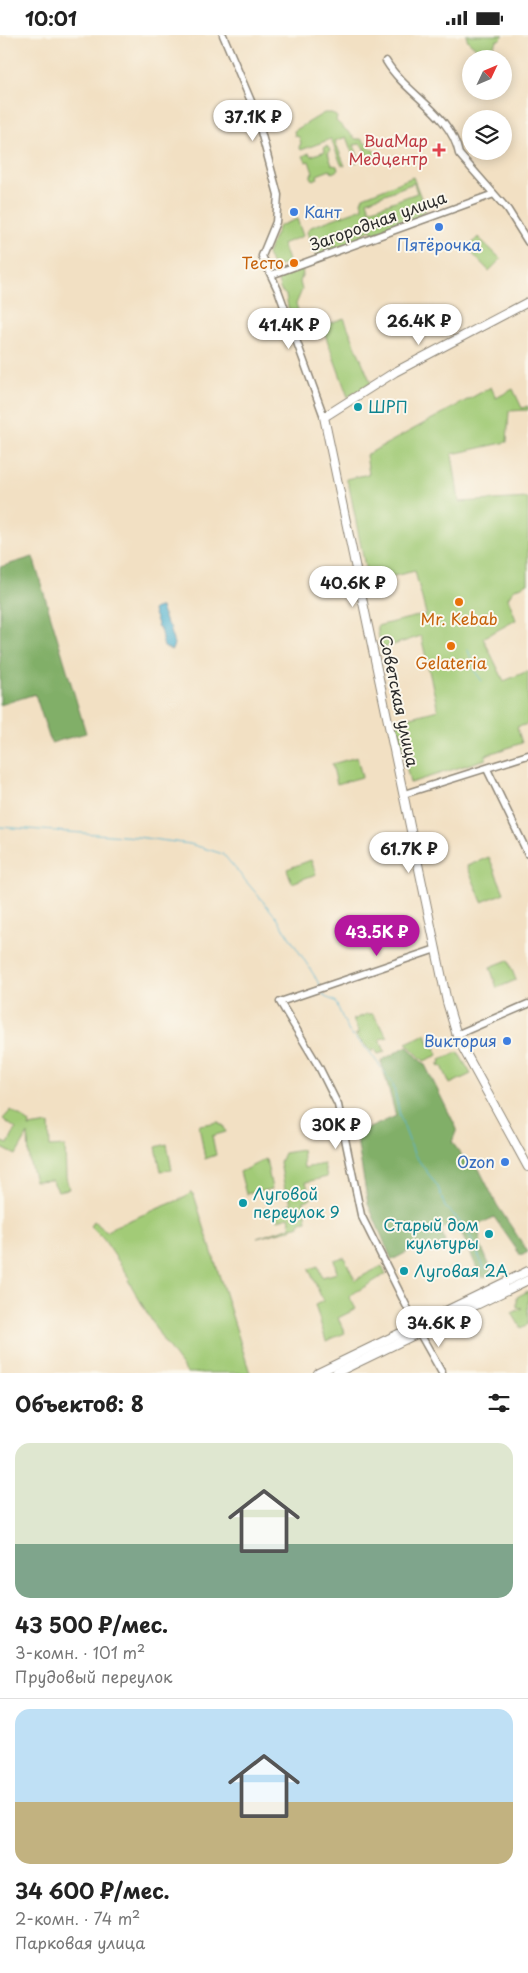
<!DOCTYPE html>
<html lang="ru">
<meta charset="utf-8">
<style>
body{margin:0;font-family:"Playpen Sans",sans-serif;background:#f6f6f6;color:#222;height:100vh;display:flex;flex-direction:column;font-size:19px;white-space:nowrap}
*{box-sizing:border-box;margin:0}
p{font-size:16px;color:#767676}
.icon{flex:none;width:28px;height:28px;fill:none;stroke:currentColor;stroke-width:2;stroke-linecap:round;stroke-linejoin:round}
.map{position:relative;height:1338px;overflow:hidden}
.panel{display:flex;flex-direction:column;background:#fff;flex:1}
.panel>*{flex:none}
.needle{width:32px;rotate:46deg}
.fabs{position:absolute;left:462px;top:15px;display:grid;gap:10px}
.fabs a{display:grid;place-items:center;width:50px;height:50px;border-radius:50%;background:#fff;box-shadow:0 2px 12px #0003;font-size:25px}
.price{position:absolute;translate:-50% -42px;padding:0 11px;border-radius:18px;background:#fff;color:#222;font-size:16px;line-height:32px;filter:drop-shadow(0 1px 2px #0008)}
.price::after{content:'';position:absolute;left:50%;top:30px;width:15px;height:11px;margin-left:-8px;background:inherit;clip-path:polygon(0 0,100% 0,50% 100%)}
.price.on{background:#b5179e;color:#fff}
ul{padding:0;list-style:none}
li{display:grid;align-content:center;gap:10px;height:265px;padding:0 15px}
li+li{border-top:1px solid #e0e0e0}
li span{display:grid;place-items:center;height:155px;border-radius:15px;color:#555}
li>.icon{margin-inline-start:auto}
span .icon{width:90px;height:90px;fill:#fffc;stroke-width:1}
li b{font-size:21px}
h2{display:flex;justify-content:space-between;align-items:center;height:60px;padding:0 15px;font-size:21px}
.status{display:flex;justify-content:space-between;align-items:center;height:35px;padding:0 25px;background:#fff;direction:ltr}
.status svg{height:14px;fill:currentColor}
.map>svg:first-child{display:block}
.green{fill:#a2cb77;stroke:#667b51;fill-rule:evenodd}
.forest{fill:#81af68;stroke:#566d4a}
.water{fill:#51b2d0;stroke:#3e6e7e}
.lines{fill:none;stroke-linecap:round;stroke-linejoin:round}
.stream{stroke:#51b2d0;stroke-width:1}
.minor-casing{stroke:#8e8677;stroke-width:9}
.major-casing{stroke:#8e8677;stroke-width:10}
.minor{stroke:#fff;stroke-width:6}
.major{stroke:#fff;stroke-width:8}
.health-dot{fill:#e0444e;stroke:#fbf7ec;stroke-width:2}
.shop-dot{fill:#3f7fe0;stroke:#fbf7ec;stroke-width:2}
.food-dot{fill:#e8710a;stroke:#fbf7ec;stroke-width:2}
.culture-dot{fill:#0f9aa8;stroke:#fbf7ec;stroke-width:2}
.labels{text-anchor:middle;stroke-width:4;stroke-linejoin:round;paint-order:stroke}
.health-label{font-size:16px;fill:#be3a42;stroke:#fbf7ec;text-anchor:end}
.shop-label{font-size:16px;fill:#366cbe;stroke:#fbf7ec;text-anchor:end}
.street-label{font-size:16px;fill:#2b2b2b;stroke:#fbf7ec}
.food-label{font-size:16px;fill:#c56008;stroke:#fbf7ec}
.culture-label{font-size:16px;fill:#0d838f;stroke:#fbf7ec;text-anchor:start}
</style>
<div class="status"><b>10:01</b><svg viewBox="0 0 49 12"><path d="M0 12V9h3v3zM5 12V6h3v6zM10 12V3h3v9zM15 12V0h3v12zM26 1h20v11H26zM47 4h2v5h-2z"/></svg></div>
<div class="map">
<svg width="528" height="1338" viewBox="0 0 528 1338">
<rect width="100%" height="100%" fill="#fbf7ec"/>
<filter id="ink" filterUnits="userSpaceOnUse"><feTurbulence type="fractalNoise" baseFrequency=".02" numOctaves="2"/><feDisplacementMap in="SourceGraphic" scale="10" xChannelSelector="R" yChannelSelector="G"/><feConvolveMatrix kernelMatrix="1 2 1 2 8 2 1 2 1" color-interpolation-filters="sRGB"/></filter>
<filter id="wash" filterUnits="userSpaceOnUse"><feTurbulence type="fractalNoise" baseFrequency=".0096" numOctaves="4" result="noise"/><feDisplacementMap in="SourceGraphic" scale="20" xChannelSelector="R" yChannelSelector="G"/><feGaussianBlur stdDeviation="1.12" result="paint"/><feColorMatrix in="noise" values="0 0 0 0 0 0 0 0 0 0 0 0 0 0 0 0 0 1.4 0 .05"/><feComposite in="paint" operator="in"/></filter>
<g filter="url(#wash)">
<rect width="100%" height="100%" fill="#f2e0c3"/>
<path class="green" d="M466,0H504L499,5H497L490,16L484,18V15L480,13L478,15L468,6Z
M324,78H332L337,82L336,86L356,104H361L376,118L374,123L368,125L365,114L360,109L354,110L359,124L356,128L346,102L335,106L345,131L341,129L331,104L301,115L299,112L301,108L299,102L295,101L294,96Z
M327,111L330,115L328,118L332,130L337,131L338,135L332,138L330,135L317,140L318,143L313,145L311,142V139L313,138L309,126L306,127L303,121L309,118L311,121L325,116L324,113Z
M413,142L426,176L421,177L422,182L377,198H372L371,195L363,198L364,201L362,204L319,220L314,217L307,197L311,192L363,173L361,167L363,162ZM414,148L417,158L370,175L367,166Z
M297,184L303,201L282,209L289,228L273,233L267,219L279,191Z
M478,202L501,224L489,236L467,213Z
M301,232L303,238L300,247L302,255L296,269L303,289L296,292L288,272L286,260L281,256L278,247L280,242Z
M344,283L371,348L348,362L322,291Z
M491,352L496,363L513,354L522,373L528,371V375L509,376L507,407L452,419L459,467L528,463V548L513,555L508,563L516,585L483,603L504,646L528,636V689L517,692L522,708L486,720V724L410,748L396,686L438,675L421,601L381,614L377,591L426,579L415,536L368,547L349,451L346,444L369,439L366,420Z
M357,722L362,742L337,749L332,729Z
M489,822L504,858L482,867L467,831Z
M311,825L316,839L292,848L287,834Z
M508,925L516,945L497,953L490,932Z
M367,979H373L388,1002L380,1004L385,1017L378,1019L375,1014L371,1016L355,1000L359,998L353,985Z
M426,999L430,1011L434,1010L438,1020L424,1026L406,1008Z
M458,1017L471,1039L450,1049L442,1031L439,1032L438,1029L441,1028L440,1025Z
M11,1075L30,1088L29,1092L49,1089L50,1112L65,1111L66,1142L69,1154L58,1156L52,1145L35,1146L29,1125L28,1099L16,1120L0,1112V1106L8,1109L16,1094L3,1084Z
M219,1087L220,1090H223L226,1097L212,1101L216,1120L205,1124L199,1090Z
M167,1109L172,1135L161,1136L156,1112Z
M302,1115L304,1133L324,1129L327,1142L306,1147L311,1164L304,1166L307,1186L300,1187V1190L292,1192V1194L257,1203L291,1192L289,1182L278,1185L276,1178L288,1176L287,1170L291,1169L289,1160H286L280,1127L284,1118Z
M266,1124L272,1154L246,1159L240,1137Z
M191,1157L194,1160L250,1338H187L164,1307L128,1245L130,1243L104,1205L90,1191L94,1186L107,1197L113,1192L186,1162Z
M344,1222L355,1245L382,1231L386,1239L349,1261L356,1274L338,1283L345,1298L326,1306L315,1270L323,1266L309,1234L318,1231L322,1242L337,1238L334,1225Z
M528,1256V1289L521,1293L512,1278L522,1273L517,1272V1262Z"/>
<path class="forest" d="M33,522L86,698L51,708L35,659L0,670V532Z
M407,1011L425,1030L457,1094L452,1107L466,1126L479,1134L497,1170L528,1217L521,1221L494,1182L478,1190L481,1211L492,1236C490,1240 486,1242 481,1242L460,1195L453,1188L441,1194L445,1207L418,1220L415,1213L392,1225L368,1169L356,1099L396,1081L381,1026Z"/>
<path class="water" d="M161,572L165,586L171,593L170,596L174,609L172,615L164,612C162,605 162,598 159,592L157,591L158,589L153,576L154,574Z"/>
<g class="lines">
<path class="stream" d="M468,615L472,626L476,627L474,635L482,646
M0,792L137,802L190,809L223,819L277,883L314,940L320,951
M322,957L325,962L335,966L349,997L369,1016L393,1049L400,1081L414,1119L438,1152L445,1172L456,1182L469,1199L485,1235"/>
</g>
</g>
<g filter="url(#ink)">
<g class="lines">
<defs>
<path id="minor" d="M223,0L256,78L278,160L276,187L262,221L278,255L324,382
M386,26C406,60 451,78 459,119L508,175L528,207
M271,240L494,159
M487,734L528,819
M404,759L528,720
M456,1000L528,969
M416,1290L361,1180L338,1070L319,1032L280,967L436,914
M419,1297L442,1338"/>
<path id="major" d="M528,267L395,337L324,382L447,967L458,1004L528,1132
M318,1338L528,1236
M336,1338L528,1245"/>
</defs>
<use href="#minor" class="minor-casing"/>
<use href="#major" class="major-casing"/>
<use href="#minor" class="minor"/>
<use href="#major" class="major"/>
</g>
</g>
<path class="health-dot" d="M436.5 107.5h5v5h5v5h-5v5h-5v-5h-5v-5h5z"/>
<g class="shop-dot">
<circle cx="294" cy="177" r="5"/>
<circle cx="439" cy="192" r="5"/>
<circle cx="507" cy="1006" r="5"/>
<circle cx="505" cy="1127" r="5"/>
</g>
<g class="food-dot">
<circle cx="294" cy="228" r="5"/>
<circle cx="459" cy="567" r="5"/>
<circle cx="451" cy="611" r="5"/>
</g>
<g class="culture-dot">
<circle cx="358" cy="372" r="5"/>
<circle cx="243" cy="1168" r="5"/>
<circle cx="489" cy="1199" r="5"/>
<circle cx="404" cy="1236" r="5"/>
</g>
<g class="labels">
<g class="health-label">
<text x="428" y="112">ВиаМар<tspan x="428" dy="18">Медцентр</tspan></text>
</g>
<g class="shop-label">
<text x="304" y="183" text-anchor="start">Кант</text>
<text x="439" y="216" text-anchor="middle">Пятёрочка</text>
<text x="497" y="1012">Виктория</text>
<text x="495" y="1133">Ozon</text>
</g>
<g class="street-label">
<text transform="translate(378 186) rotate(-20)" y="6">Загородная улица</text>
<text transform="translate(399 666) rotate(78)" y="6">Советская улица</text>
</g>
<g class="food-label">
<text x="284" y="234" text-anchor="end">Тесто</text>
<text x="459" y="590">Mr. Kebab</text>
<text x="451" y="634">Gelateria</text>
</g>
<g class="culture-label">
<text x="368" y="378">ШРП</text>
<text x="253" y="1165">Луговой<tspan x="253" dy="18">переулок 9</tspan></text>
<text x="479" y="1196" text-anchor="end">Старый дом<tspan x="479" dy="18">культуры</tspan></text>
<text x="414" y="1242">Луговая 2А</text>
</g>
</g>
</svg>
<div class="fabs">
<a><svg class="needle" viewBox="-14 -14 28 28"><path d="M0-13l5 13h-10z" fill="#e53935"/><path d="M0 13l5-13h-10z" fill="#767676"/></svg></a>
<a><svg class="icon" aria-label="layers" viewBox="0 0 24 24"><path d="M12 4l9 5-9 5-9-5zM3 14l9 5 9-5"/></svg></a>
</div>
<b class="price" style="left:253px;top:107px">37.1K ₽</b>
<b class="price" style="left:419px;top:311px">26.4K ₽</b>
<b class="price" style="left:289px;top:315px">41.4K ₽</b>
<b class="price" style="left:353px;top:573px">40.6K ₽</b>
<b class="price" style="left:409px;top:839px">61.7K ₽</b>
<b class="price on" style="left:377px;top:922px">43.5K ₽</b>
<b class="price" style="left:336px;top:1115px">30K ₽</b>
<b class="price" style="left:439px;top:1313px">34.6K ₽</b>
</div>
<section class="panel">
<h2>Объектов: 8<svg class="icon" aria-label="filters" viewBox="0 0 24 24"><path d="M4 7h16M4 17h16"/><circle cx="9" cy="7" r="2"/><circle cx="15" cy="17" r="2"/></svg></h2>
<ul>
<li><span style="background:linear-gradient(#dfe7d0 65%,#7fa58c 0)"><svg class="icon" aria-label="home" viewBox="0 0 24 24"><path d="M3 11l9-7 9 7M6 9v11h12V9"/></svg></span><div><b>43 500 ₽/мес.</b><p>3-комн. · 101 m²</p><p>Прудовый переулок</p></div></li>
<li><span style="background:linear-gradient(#bfe0f5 60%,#c2b280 0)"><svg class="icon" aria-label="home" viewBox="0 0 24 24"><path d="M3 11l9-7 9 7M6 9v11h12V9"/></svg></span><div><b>34 600 ₽/мес.</b><p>2-комн. · 74 m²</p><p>Парковая улица</p></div></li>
</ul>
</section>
